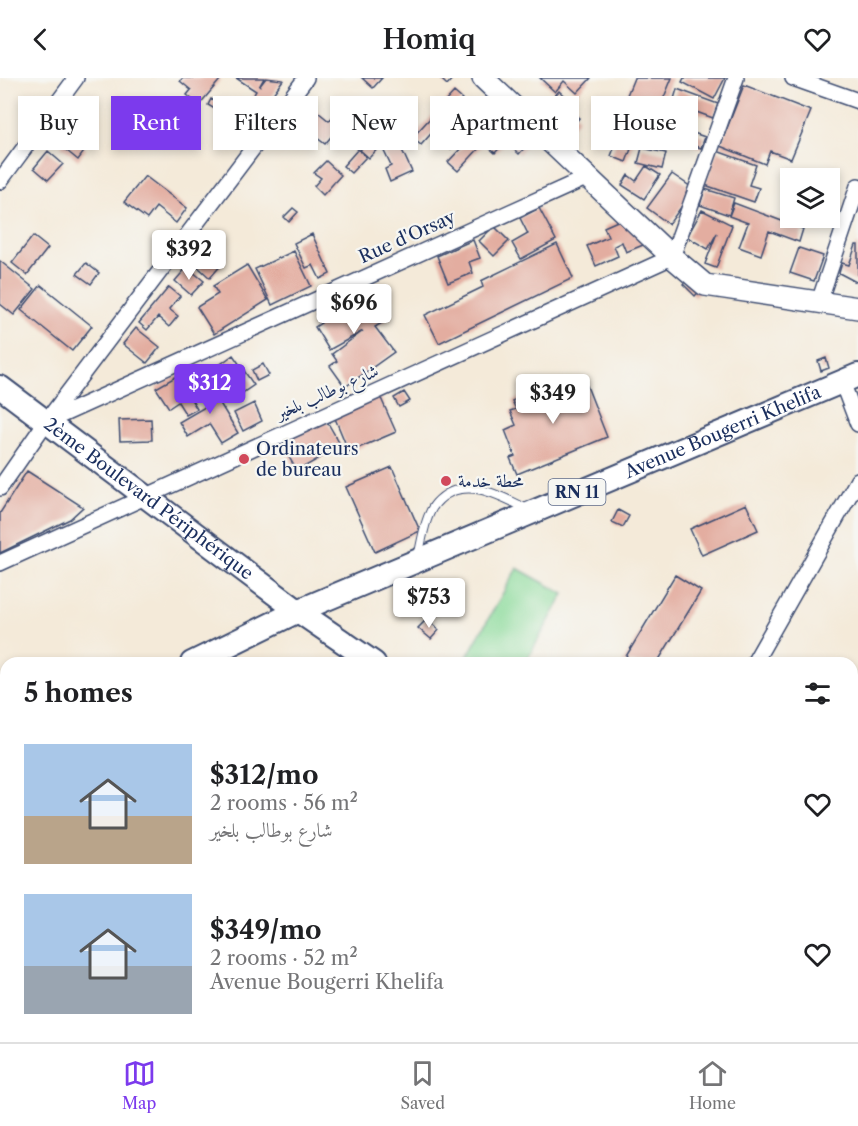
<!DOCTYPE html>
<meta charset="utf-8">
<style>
body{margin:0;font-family:"Libre Caslon Text",Amiri,serif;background:#f2f2f2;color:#202124;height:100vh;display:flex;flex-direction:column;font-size:22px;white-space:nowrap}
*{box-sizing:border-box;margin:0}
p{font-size:20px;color:#757577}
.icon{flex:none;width:33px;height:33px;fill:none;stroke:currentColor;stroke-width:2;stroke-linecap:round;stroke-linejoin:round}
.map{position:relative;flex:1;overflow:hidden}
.drawer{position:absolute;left:0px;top:579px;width:858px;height:386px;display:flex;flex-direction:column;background:#fff;border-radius:18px 18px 0 0;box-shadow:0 3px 9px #0003}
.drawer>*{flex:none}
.top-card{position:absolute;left:18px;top:18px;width:822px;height:54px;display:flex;gap:12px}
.fabs{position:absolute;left:780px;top:90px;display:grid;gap:12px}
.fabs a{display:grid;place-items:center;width:60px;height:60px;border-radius:0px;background:#fff;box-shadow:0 3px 9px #0003;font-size:30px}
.price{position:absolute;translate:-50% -51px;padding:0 14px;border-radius:6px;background:#fff;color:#222;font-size:20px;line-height:39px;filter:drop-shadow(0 2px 3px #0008)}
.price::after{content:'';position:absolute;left:50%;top:36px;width:18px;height:14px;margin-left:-9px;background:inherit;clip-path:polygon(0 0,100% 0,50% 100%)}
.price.selected{background:#7c3aed;color:#fff}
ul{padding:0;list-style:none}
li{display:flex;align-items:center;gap:18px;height:150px;padding:0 24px}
li span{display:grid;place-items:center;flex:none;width:168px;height:120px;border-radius:0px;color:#555}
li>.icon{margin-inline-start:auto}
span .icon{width:72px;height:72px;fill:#fffc;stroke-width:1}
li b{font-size:26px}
h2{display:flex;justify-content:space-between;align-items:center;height:72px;padding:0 24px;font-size:26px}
.pill{padding:0 21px;border-radius:0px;background:#fff;box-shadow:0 3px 9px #0003;font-size:21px;line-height:54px}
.pill.selected{background:#7c3aed;color:#fff}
header{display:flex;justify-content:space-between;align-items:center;height:78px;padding:0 24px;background:#fff;font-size:27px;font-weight:600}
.dock{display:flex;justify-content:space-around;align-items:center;height:84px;border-top:2px solid #e0e0e0;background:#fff;font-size:16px;color:#757577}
.dock a{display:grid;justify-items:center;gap:3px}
.dock .selected{color:#7c3aed}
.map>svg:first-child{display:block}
.built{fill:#f6cfd5}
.green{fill:#89da99;stroke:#52847c;stroke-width:1.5}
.building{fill:#e3ada0}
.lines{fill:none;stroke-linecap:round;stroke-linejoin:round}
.lane-casing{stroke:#3c4b70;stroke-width:10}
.street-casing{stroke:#3c4b70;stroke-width:18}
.secondary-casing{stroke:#3c4b70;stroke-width:24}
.primary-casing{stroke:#3c4b70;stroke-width:26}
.lane{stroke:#fff;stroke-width:8}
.street{stroke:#fff;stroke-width:15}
.secondary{stroke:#fff;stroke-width:21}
.primary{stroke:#fff;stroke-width:22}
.poi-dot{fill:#d1495b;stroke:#f6f6f2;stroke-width:2}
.labels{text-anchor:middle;stroke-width:4.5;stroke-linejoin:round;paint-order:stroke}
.shield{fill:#f6f6f2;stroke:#5d6b8a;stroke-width:1.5}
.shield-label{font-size:16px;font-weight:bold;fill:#1b2f5e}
.street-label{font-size:18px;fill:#1b2f5e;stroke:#f6f6f2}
.poi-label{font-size:18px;fill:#1b2f5e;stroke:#f6f6f2;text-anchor:start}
</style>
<header><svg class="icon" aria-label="back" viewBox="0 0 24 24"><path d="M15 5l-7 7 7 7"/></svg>Homiq<svg class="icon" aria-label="heart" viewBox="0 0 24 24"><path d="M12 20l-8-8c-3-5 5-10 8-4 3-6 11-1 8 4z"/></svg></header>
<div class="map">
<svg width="858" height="964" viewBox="0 0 858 964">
<rect width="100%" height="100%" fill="#f6f6f2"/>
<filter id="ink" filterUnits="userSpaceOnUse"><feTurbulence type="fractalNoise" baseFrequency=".0167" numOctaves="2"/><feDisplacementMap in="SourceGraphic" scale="12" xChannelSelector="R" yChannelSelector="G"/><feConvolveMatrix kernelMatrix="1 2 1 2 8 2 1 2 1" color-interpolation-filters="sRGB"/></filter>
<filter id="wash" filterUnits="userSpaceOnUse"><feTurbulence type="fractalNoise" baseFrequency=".008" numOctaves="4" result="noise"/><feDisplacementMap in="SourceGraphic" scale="24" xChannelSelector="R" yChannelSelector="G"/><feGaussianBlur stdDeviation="1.35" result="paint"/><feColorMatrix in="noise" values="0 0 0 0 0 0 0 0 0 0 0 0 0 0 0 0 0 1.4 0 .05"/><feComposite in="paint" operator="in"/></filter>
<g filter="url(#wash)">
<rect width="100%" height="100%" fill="#f4ead9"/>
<path class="built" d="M357,958L363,964H134L123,959Z"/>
<path class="green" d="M517,490L564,516L525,585H478L467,579Z"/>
<g id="blocks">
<path class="building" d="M183,0H218L220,2L199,27L187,17L191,12L180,3Z
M236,0H264L259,9L266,0L283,2L265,27L253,18L256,13Z
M362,0H382L373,10Z
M440,0H453L447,7Z
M540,0H591L577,15L564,3L555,14Z
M634,0H672L655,41L645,37L631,70L609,61Z
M684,0H725L714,21L682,4Z
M744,7L811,33L791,81L770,73L765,86L720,68Z
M677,11L718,26L713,40L688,31L695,34L693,39L671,31Z
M559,13L577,30L559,49L541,33Z
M454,14L462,21L421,67L412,60Z
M211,21L222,27L218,33L208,27Z
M302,21L329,43L341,29L350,36L325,66L317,60L312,66L283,43Z
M573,35L579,40L567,55L561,50Z
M482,41L495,53L458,93L448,84L464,67L459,62L451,71L436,57L445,47L453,55L461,47L470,54Z
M656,42L705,59L701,70L666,58L664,62L651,57Z
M523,46L536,57L519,76L506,64Z
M496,56L505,64L495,75L486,67Z
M69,58L86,71L78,82L61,68Z
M374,58L382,66L369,80L360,72Z
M397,61L412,94L390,104L385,91L391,88L381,67Z
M616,65L631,71L626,84L611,78Z
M642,70L666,75L662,91L638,85Z
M358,71L366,79L351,95L343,88Z
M48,73L63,86L48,102L34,90Z
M717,73L756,87L749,107L759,110L754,124L705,107Z
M326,83L341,97L323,117L314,108L321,100L314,95Z
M646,88L660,97L644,121L622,107L628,97L636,103Z
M672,96L694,111L669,146L647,130Z
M145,98L187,130L176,145L156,129L147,141L124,124Z
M705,111L734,120L729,137L700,127Z
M734,125L803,151L799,164L769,153L761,177L739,169L748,145L729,138Z
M293,130L298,134L289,144L284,139Z
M539,130L556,162L521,181L512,165L528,156L520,140Z
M702,132L732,147L716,190L705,186L717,155L708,171L687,159Z
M631,137L643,167L626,174L622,164L614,168L618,178L596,188L587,168L608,159L604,149Z
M494,148L509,163L494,178L479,163Z
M312,156L330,196L320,201L313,187L306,190L294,165Z
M33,158L48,170L27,197L12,185Z
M473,162L480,180L469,184L473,195L448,205L437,178Z
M557,166L573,200L439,265L425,237L483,209L481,203Z
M856,167H858V205L839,195L842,185L849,187Z
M799,170L823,178L814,203L790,195Z
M294,173L311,208L272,227L255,191Z
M211,175L222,186L210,200L198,189Z
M0,183L35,211L14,237L0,226Z
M86,185L99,195L91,206L77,196Z
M247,187L268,222L214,256L197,229L218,216L213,208Z
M187,189L204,203L191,217L175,203Z
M698,190L710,201L695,218L683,206Z
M41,207L92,248L72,273L21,232Z
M367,207L387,242L375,249L394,274L345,309L330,288L337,283L332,276L363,253L329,272L315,249L321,245L316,236Z
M169,209L180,218L169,231L178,238L169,249L158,239L147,252L139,245Z
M136,250L160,269L147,285L123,266Z
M233,277L254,307L235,320L214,291Z
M826,280L829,290L821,293L818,283Z
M263,286L269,297L257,303L252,292Z
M210,296L223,320L218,322L238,355L221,365L209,346L188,359L179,344L212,325L199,302Z
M177,298L197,331L186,337L178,324L169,330L156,310Z
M575,303L579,312L587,308L607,359L517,396L510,380L515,378L505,352L516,347L510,333L516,331L512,323L550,307L552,313Z
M404,314L410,323L399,329L394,320Z
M380,318L396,354L349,374L334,338Z
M254,325L262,343L243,353L234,335Z
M325,340L341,368L297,393L281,365Z
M151,341L152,362L120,363L119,342Z
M392,389L420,453L375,474L346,409Z
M27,393L83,429L70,441L0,475V435Z
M746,426L758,452L702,477L690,451Z
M618,432L629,438L623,449L612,444Z
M675,497L701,513L657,585H622Z
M427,541L439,552L431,561L418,550Z
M242,958H252L261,964H239Z"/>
</g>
</g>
<g filter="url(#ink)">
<use href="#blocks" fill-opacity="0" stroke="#3c4b70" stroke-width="1.5"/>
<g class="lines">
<defs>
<path id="lane" d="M418,479C422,463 425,437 436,425C462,396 500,417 527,431"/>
<path id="street" d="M793,0L858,23
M0,103L76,0
M819,224L858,108
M842,304L858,346
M46,344L588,99
M0,410L46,344L306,0
M0,485L672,179L736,0
M754,585L858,402
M545,964L548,958"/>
<path id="secondary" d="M483,0L672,179L705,207L858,230"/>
<g id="primary">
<path id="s1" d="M0,309L298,533L374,585"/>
<path id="s2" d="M192,585L298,533L858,297"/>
<path d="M0,771L6,763"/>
<path d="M852,867L858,871"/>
</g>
</defs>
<use href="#lane" class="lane-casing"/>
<use href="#street" class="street-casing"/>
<use href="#secondary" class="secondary-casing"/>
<use href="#primary" class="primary-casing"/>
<use href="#lane" class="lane"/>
<use href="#street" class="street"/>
<use href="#secondary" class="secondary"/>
<use href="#primary" class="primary"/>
</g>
</g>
<g class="poi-dot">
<circle cx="244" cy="381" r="6"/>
<circle cx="446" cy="403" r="6"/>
</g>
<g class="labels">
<rect class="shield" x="548.5" y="401" width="57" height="26" rx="4.5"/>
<g class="shield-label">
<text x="577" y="420">RN 11</text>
</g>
<g class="street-label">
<text transform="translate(407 159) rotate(-24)" y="6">Rue d'Orsay</text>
<text transform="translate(327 314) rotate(-24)" y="6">شارع بوطالب بلخير</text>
<text dy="6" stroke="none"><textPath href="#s2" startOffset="579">Avenue Bougerri Khelifa</textPath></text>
<text dy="6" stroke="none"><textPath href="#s1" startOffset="186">2ème Boulevard Périphérique</textPath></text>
</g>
<g class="poi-label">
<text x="256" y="377">Ordinateurs<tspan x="256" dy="21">de bureau</tspan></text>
<text x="458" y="409">محطة خدمة</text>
</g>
</g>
</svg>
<div class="fabs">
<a><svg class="icon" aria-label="layers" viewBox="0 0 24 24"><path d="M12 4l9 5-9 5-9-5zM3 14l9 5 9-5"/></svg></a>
</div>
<b class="price" style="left:189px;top:203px">$392</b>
<b class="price" style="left:354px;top:257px">$696</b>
<b class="price selected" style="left:210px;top:337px">$312</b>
<b class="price" style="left:553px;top:347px">$349</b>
<b class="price" style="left:429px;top:551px">$753</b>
<div class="top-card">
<a class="pill">Buy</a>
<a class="pill selected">Rent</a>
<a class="pill">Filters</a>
<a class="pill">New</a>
<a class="pill">Apartment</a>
<a class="pill">House</a>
</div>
<section class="drawer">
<h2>5 homes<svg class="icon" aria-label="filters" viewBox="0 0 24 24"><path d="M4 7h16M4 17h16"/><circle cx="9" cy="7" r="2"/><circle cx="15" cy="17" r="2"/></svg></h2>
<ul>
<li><span style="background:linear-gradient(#a9c7e8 60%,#b9a48a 0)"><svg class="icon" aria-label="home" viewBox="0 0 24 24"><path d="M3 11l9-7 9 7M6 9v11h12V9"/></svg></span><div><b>$312/mo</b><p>2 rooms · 56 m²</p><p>شارع بوطالب بلخير</p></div><svg class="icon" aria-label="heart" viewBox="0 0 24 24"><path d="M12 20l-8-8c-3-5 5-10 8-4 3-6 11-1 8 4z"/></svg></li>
<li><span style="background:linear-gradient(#a9c7e8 60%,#9aa5b1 0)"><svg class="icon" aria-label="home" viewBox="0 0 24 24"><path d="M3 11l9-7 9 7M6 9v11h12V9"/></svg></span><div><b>$349/mo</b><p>2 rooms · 52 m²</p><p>Avenue Bougerri Khelifa</p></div><svg class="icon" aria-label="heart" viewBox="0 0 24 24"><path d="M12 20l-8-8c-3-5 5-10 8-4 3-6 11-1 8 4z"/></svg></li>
</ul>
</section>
</div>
<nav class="dock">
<a class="selected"><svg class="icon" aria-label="map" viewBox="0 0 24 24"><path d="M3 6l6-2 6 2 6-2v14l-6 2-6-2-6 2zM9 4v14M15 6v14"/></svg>Map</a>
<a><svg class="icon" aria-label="saved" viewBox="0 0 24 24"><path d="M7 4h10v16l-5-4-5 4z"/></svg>Saved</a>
<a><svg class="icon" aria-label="home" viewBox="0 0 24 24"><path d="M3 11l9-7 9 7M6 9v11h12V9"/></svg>Home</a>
</nav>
